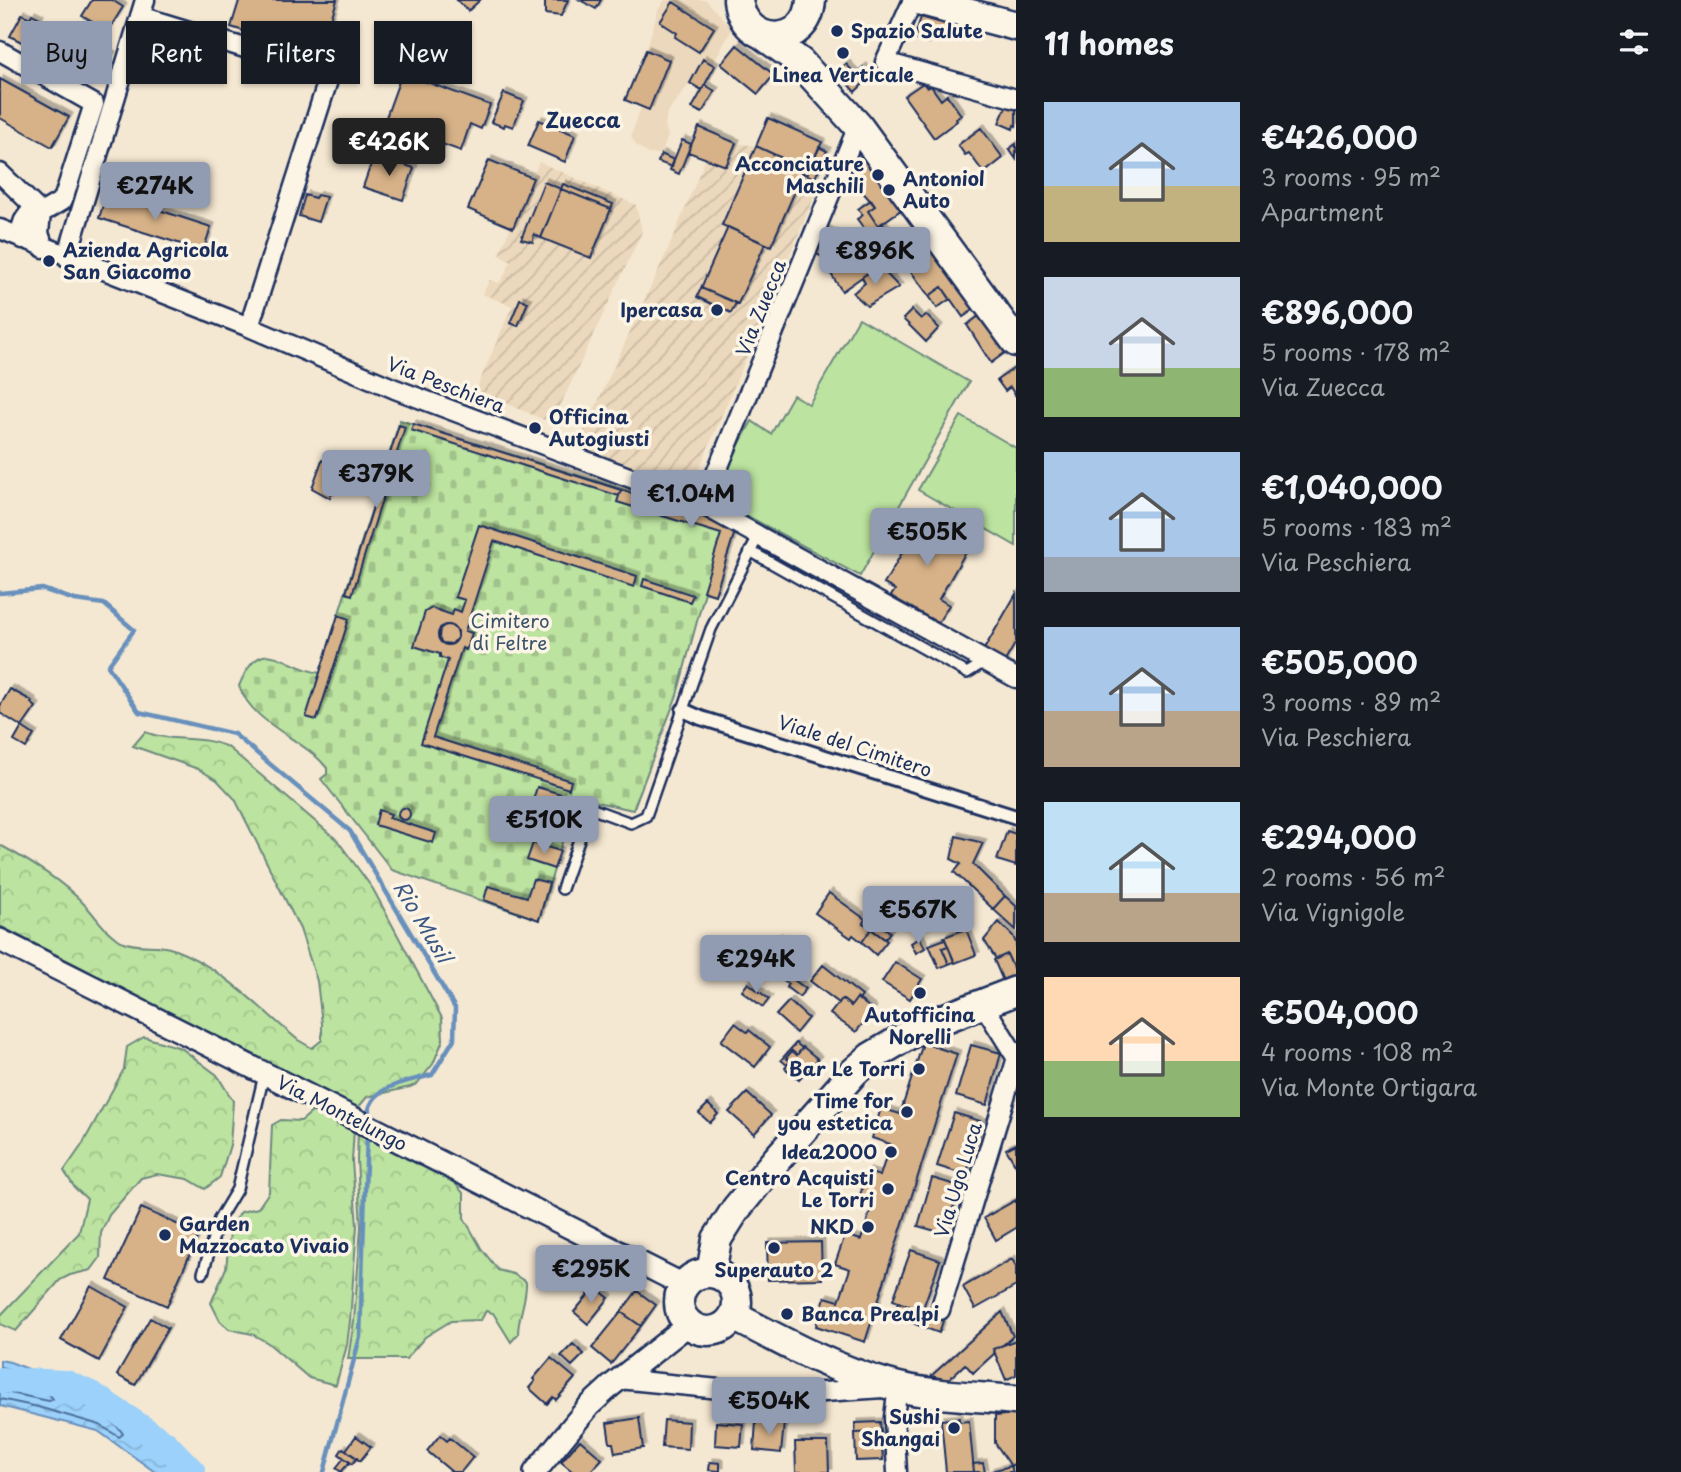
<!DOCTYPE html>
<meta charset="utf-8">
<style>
body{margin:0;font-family:"Playpen Sans",sans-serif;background:#242831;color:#f1f3f6;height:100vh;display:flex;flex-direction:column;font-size:26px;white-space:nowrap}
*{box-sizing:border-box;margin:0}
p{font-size:23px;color:#9ea1a6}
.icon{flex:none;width:38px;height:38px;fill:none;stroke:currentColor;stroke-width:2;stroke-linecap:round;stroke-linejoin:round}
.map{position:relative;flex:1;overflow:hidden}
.panel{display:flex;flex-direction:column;background:#171b24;width:665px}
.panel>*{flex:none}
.guide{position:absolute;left:21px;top:21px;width:665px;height:63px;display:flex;gap:14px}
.price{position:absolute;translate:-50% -60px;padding:0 16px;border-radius:7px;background:#919bb2;color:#111;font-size:23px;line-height:46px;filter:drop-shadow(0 2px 4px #0008)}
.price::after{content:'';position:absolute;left:50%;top:42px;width:21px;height:16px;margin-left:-10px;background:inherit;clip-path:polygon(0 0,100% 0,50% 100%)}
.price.selected{background:#222;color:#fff}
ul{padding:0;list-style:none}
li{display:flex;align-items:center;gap:21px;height:175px;padding:0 28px}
li span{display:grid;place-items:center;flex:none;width:196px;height:140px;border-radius:0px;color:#555}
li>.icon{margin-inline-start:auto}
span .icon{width:84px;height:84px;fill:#fffc;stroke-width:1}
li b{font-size:30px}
h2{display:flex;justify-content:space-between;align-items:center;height:84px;padding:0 28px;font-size:30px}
.pill{padding:0 24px;border-radius:0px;background:#171b24;box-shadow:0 2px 5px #0004;font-size:24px;line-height:63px}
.pill.selected{background:#919bb2;color:#111}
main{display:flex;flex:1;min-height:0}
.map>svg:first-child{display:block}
.built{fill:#ecd8bc}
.industrial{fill:url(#industrial-furrows)}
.forest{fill:url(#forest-crowns);stroke:#6c897e;stroke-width:2}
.cemetery{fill:url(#cemetery-stones);stroke:#6c897e;stroke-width:2}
.pitch{fill:#bce39f;stroke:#6c897e;stroke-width:2}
.water{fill:url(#water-waves);stroke:#6890bc;stroke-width:2}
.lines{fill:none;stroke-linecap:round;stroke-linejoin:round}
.shore{stroke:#4e709c;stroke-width:2}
.stream{stroke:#6890bc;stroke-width:4.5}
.river{stroke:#9bd1fa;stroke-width:26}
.building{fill:#d7b288;stroke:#1b2f5e;stroke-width:2;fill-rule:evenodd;filter:url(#shadow)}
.service-casing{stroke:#1b2f5e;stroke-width:14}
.pedestrian-casing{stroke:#1b2f5e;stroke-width:18}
.minor-casing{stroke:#1b2f5e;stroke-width:23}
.tertiary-casing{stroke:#1b2f5e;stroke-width:26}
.primary-casing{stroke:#1b2f5e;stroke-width:33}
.service{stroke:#fcf5e5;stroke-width:9}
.pedestrian{stroke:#fcf5e5;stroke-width:12}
.minor{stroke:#fcf5e5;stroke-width:18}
.tertiary{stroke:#fcf5e5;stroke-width:21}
.primary{stroke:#fcf5e5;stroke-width:28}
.poi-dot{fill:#1b2f5e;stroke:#fcf5e5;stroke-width:2.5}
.labels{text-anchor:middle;stroke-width:7;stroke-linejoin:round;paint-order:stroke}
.poi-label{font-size:19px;font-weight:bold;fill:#1b2f5e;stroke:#fcf5e5;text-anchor:end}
.street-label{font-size:19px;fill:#1b2f5e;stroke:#fcf5e5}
.park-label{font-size:19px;fill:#3b536b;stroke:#fcf5e5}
.neighbourhood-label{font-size:21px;font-weight:bold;fill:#1b2f5e;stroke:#fcf5e5}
.water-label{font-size:21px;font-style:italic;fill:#3b5885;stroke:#fcf5e5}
</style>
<main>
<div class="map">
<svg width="1016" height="1472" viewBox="0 0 1016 1472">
<defs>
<pattern id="industrial-furrows" width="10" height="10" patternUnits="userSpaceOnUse" patternTransform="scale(1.75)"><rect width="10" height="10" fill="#ecd8bc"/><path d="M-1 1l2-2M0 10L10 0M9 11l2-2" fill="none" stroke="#cabaa4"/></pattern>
<pattern id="forest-crowns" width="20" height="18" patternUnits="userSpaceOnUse" patternTransform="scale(1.75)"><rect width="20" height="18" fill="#bce39f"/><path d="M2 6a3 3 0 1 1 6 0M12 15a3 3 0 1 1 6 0" fill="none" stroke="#a1c38b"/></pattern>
<pattern id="cemetery-stones" width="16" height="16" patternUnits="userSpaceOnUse" patternTransform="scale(1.75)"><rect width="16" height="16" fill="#bce39f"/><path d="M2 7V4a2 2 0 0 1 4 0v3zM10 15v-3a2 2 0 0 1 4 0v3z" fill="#a1c38b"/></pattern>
<pattern id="water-waves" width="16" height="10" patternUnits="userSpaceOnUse" patternTransform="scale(1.75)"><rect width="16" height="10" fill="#9bd1fa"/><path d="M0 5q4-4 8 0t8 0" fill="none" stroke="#85b4d9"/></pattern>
<filter id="shadow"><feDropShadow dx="3.5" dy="-3.5" stdDeviation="0" flood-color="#0004"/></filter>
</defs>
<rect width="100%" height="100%" fill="#f5e8d2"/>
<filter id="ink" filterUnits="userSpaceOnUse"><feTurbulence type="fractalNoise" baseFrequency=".0143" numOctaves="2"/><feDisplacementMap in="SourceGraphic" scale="14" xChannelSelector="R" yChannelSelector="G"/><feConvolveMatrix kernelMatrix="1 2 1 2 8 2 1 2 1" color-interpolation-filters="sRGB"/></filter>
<g filter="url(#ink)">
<path class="built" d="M665,0H706L732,29L713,64L715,66L702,90L690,83L667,113L665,125L668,136L661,154H648L636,145L631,136L641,107L626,100L646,51L658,10Z"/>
<path class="industrial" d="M736,143L756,146L794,169L821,181L697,474L687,485L665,483L577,447L673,238L706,157L726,166Z
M539,162L636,205L642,232L553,421L544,420L476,390L512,306L482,294L490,280L498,283L502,280L511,261L499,254Z"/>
<path class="forest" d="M145,732C172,743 203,734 229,748L337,840L373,889L442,1018L443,1040L433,1064L417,1084L410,1087L367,1097L357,1109L0,926V845C31,862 63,881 87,907C97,918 107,934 121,941C138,949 156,943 173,949C222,967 259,1008 298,1040L312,1048L322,1040V1024L317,981L300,929L235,799L217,780L198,769L133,746Z
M144,1037L181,1048L217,1075L233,1101L230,1145L220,1177L205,1189L188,1179L157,1174L141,1178L109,1215L101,1233L100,1258L91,1270L70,1275L60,1280L16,1331L0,1324V1316L79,1233L87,1199L75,1188L64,1171L82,1145L124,1069L127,1047Z
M318,1107L354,1129L352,1161L357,1226L350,1321L347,1345L336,1385L309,1378L268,1343L252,1334L229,1329L220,1321L211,1303L226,1268L231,1224L241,1212L258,1208L269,1192L272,1125L281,1120L301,1121Z
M358,1128L445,1171L464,1194V1218L481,1248L498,1270L513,1274L526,1282C527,1300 518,1316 518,1334L511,1342L493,1313L486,1311L481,1320L451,1321L425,1337L406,1359H348L354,1321L361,1227L357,1160Z"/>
<path class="cemetery" d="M400,420L737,525L715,595L705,592L677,695L633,810L560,794L556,808L571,812L539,920L392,870L321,779L327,774V768C302,737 254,726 239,686C262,630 282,667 320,673Z"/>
<path class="pitch" d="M859,318L969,382L860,576L723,503L718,483L752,421L771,434L793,395L809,404Z
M961,416L1016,448V546L918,490Z"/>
<path class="water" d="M0,1360L10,1362L55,1379L85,1397L159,1450L180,1472H155L98,1431L0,1406Z"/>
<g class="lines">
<path class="shore" d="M0,1367C25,1370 112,1413 123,1434L119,1437L100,1425L38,1407L0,1399
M0,1376L48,1393L53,1399L49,1401L0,1391"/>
<path class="stream" d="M0,593L42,589L75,600L104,604L134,630L108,666L139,712L234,734L350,831L455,1008L454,1039L432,1075C407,1082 369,1085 368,1117
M324,1472L360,1337L367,1133"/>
<path class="river" d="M0,1380L66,1383L93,1395L165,1443L193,1472"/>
</g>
<path class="building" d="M92,0H112L123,7L108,31L82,16Z
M237,0H337L320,55L231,27L239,1Z
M457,0H480L468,11Z
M545,0H568L561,16L545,14Z
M580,0H601L596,9Z
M673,2L714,28L699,52L675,37L677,33L660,22Z
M22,14L30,18L32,14L40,18L38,22L54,30L42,53L10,36Z
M921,17L948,25L943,42L930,38L928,43L914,39Z
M80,37L112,55L99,78L67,60Z
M737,45L774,75L758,94L721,64Z
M646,50L669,60L649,110L625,100Z
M703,59L715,66L702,90L690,83Z
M846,64L864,83L855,92L837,72Z
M863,67L871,76L864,83L856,74Z
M402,73L490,105L481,129L470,124L461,151L384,123Z
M0,79L69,117L52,147L0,118Z
M923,83L927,88L931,86L941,100L947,95L961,115L956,119L957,121L934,138L904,96Z
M705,85L715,91L702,113L692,108Z
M504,93L524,101L513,127L505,124L504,127L491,122Z
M1007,105L1016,109V126L1014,125L1013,129L999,123Z
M768,118L822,142L807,175L793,168L795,164L756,146Z
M539,120L575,135L565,162L528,146Z
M699,127L736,143L726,166L688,152Z
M981,128L1003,158L984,173L969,153L965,155L958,145Z
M682,140L691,144L679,174L670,170Z
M1016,144V159L1009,149Z
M756,146L795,164L793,168L803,173L771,246L722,225Z
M819,147L827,151L815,178L807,175Z
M865,152L905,207L878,226L868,211L875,206L845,172Z
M661,154L674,160L672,167L658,162Z
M374,155L414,168L403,200L363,187Z
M489,160L533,178L513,228L468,209Z
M544,182L561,189L541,238L534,234L533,242L521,239Z
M563,184L613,204L611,209L561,189Z
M561,189L611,209L591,258L541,238Z
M107,193L211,227L203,251L99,218Z
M305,195L315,198L317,195L326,197L318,222L299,216Z
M871,200L875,206L868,211L878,226L882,223L886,228L871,238L857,219L863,215L858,209Z
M728,227L765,244L738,304L701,288Z
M921,227L979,306L963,317L942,287L929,296L893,247Z
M826,230L849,240L838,264L816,254Z
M878,242L885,252L889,250L897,261L886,268L882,263L842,291L831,274Z
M879,266L899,287L867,306L853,293L865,283L862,277Z
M942,287L950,299L937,308L929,296Z
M701,288L736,303L731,313L697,297Z
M520,299L528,302L518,326L510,323Z
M912,310L921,319L926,315L939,328L926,342L903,319Z
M983,313L1010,349L991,363L967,325Z
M1016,367V394L1015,395L1010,387L1005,391L997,380Z
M413,424L621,490L619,496L411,430Z
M399,425L405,427L352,595L346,593Z
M333,458L352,464L348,476L339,473L330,498L312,488L322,460L331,464Z
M621,490L737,525L715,595L703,591L721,534L617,502Z
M923,516L971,543L939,599L949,605L938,623L891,596L895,590L884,584Z
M479,525L637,576L634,587L494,541L465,631L472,633L466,650L462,648L433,737L571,781L569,789L421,743L448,660L440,657V654L414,646L425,612L432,608L452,615L454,609L461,612L465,600L455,597ZM445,625H450L458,631V637L452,644L442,643L439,638L440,628Z
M644,579L693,595L690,602L642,586Z
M1016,594V642L1004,663L983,651Z
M338,615L349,619L317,720L306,717Z
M438 635a10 10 0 1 1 20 0a10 10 0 1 1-20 0Z
M10,689L32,701L31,703L36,707L22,727L0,713V706Z
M22,727L34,735L26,748L14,741Z
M537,787L561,794L553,817L530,810Z
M398 814a6 6 0 1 1 12 0a6 6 0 1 1-12 0Z
M379,810L391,814L389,818L436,833L433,843L375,825Z
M1007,831L1016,834V866L997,860Z
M956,836L983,843L973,864L1005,896L993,909L954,872L961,864L951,859Z
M533,843L560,851L554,869L527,860Z
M533,879L549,883L539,920L484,900L488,886L527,897Z
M829,893L865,919L863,923L868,926L872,919L890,932L885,939L871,929L862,942L853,935L851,938L815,913Z
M1005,896L1016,906V930L993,909Z
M999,922L1013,936L1016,943V974L1007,954L996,959L984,940Z
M871,929L887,941L876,955L862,942Z
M966,929L976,955L955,963L944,937Z
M778,937L792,949L788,955L773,944Z
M920,938L925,948L916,953L911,943Z
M945,939L948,946L942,948L949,964L939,968L929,945Z
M948,946L954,962L949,964L942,948Z
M761,948L771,956L766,963L756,954Z
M1007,954L1016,975L1003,981L994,960Z
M777,961L797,977L794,980L806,989L799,997L786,987L788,984L770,970Z
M895,962L922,979L910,999L882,982Z
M823,965L862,996L859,1000L857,998L851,1006L842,999L839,1003L810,981Z
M748,983L769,999L763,1007L742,991Z
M857,998L873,1010L856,1032L830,1014L842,999L851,1006Z
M789,1001L808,1018L796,1033L776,1015Z
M735,1023L747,1032L749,1030L770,1047L755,1067L721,1041Z
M796,1043L802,1048L797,1055L792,1051L786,1058L790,1061L787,1065L781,1060Z
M923,1043L957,1054L865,1342L816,1326L825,1297L839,1301L850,1269L835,1264L845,1235L861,1240L872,1206L858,1202L867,1172L880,1176L890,1144L872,1138L881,1108L900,1114Z
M971,1045L1001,1053L987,1105L956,1096Z
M803,1047L818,1059L799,1080L785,1068L790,1061L786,1058L792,1051L797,1055Z
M747,1093L771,1115L754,1134L729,1112Z
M708,1104L718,1114L710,1123L699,1113Z
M954,1113L983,1122L966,1175L937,1166Z
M1016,1144V1166L1006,1149Z
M932,1178L959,1186L946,1234L918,1226Z
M1016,1200V1228L996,1240L984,1218Z
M141,1208L199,1234L167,1306L108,1280Z
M821,1242L822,1279L768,1280L767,1243Z
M911,1250L940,1260L922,1311L893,1300Z
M1012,1259L1016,1266V1286L975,1309L963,1287Z
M91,1286L128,1307L99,1361L61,1340Z
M595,1287L609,1298L588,1324L574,1312Z
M637,1291L656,1305L641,1326L621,1312Z
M898,1302L944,1318L939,1333L893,1316Z
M621,1312L641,1326L611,1364L592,1348Z
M1002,1312L1013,1336L1003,1345L993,1349L995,1353L973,1373L965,1364L948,1380L931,1376Z
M150,1318L168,1328L135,1385L117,1375Z
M1016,1340V1375L1006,1380L993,1349Z
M573,1344L584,1354L572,1366L561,1356Z
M551,1358L575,1378L556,1400L553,1397L547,1404L529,1388L535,1381L533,1379Z
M1016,1414V1462L1011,1466L995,1443V1416Z
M639,1418L643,1448L615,1453L613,1443H610L607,1423Z
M959,1418V1422L969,1421L974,1472H946L941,1420Z
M664,1420L689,1422L688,1449L662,1447Z
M756,1421L784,1423L781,1453L754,1450Z
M716,1422L743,1424L741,1447L715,1445Z
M880,1422L881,1432L855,1433V1423Z
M881,1432L883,1460L856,1461L855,1433Z
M440,1435L447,1441L450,1438L473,1457L461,1472H452L427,1451Z
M356,1436L371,1447L360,1461L346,1450Z
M580,1440L602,1459L590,1472H573L561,1462Z
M795,1442H828L829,1472H796Z
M343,1448L357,1458L352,1464L339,1454Z
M344,1458L350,1462L341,1472L336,1468Z
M710,1462L720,1463V1471L709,1470Z
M983,1463L985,1472H974L973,1464Z
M1011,1466L1013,1472H989L995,1470Z"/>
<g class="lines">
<defs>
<path id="service" d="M750,551L967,673L986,661
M562,889L590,808L631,823L646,816L711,629L759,535
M203,1273L219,1219L237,1189L264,1075"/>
<path id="pedestrian" d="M683,710L701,718L1016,817"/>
<path id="minor" d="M913,0L885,62L1016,99
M140,16L330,74L249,327
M0,51L94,104L63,200L41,213
M0,173L41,213L39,233L44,248
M0,229L249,327L395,389L703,505L1016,678
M23,239C19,224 24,218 35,207
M67,257L145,0
M703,505L858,126
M983,1004L1016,1057
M940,1310L1016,1061
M619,1379L780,1395L898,1387L894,1417L897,1472"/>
<path id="tertiary" d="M0,940L684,1285
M535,1472L589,1406L612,1385L689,1324"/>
<path id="primary" d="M738,0C744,49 808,49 811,0
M918,0L1016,26
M763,35L800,62L858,126L1016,342
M679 1302a29 29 0 1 1 58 0a29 29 0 1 1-58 0Z
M711,1273L717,1239L736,1209L777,1159L854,1072L871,1057L922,1027L1016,991
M734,1316C783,1342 833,1369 887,1384C928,1396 973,1396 1016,1400"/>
</defs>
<use href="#service" class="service-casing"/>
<use href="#pedestrian" class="pedestrian-casing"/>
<use href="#minor" class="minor-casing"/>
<use href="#tertiary" class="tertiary-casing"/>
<use href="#primary" class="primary-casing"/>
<use href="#service" class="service"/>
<use href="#pedestrian" class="pedestrian"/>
<use href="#minor" class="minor"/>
<use href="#tertiary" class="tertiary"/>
<use href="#primary" class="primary"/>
</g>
</g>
<g class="poi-dot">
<circle cx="837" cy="31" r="7"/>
<circle cx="843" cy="53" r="7"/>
<circle cx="878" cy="175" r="7"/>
<circle cx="889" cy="190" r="7"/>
<circle cx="49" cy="261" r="7"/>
<circle cx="717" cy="310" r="7"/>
<circle cx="535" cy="428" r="7"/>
<circle cx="920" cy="993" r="7"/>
<circle cx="919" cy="1069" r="7"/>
<circle cx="907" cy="1112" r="7"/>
<circle cx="891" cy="1152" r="7"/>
<circle cx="888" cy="1189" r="7"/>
<circle cx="868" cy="1227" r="7"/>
<circle cx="165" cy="1235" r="7"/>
<circle cx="774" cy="1248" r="7"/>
<circle cx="787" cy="1314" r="7"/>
<circle cx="954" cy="1428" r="7"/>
</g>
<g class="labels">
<g class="poi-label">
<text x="851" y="38" text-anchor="start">Spazio Salute</text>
<text x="843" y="82" text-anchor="middle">Linea Verticale</text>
<text x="864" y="171">Acconciature<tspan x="864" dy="22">Maschili</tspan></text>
<text x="903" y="186" text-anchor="start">Antoniol<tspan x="903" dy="22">Auto</tspan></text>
<text x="63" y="257" text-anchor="start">Azienda Agricola<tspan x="63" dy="22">San Giacomo</tspan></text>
<text x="703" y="317">Ipercasa</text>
<text x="549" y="424" text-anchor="start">Officina<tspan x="549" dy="22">Autogiusti</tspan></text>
<text x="920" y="1022" text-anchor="middle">Autofficina<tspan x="920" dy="22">Norelli</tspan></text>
<text x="905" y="1076">Bar Le Torri</text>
<text x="893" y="1108">Time for<tspan x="893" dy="22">you estetica</tspan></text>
<text x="877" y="1159">Idea2000</text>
<text x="874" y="1185">Centro Acquisti<tspan x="874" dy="22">Le Torri</tspan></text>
<text x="179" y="1231" text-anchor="start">Garden<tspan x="179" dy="22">Mazzocato Vivaio</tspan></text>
<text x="854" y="1234">NKD</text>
<text x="774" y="1277" text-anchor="middle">Superauto 2</text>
<text x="801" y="1321" text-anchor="start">Banca Prealpi</text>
<text x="940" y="1424">Sushi<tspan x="940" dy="22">Shangai</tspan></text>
</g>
<g class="street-label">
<text transform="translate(761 308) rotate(-68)" y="7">Via Zuecca</text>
<text transform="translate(446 385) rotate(21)" y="7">Via Peschiera</text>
<text transform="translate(855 746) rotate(18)" y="7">Viale del Cimitero</text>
<text transform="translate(342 1113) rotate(27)" y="7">Via Montelungo</text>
<text transform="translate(958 1180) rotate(-73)" y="7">Via Ugo Luca</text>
</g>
<g class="park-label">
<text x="510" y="628">Cimitero<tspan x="510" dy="22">di Feltre</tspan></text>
</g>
<g class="neighbourhood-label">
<text x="583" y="128">Zuecca</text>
</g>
<g class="water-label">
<text transform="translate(422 922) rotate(59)" y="7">Rio Musil</text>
</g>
</g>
</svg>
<b class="price selected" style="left:389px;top:178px">€426K</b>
<b class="price" style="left:155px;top:222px">€274K</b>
<b class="price" style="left:875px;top:287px">€896K</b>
<b class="price" style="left:376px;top:510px">€379K</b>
<b class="price" style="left:691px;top:530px">€1.04M</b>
<b class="price" style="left:927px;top:568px">€505K</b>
<b class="price" style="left:544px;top:856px">€510K</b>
<b class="price" style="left:918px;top:946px">€567K</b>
<b class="price" style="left:756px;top:995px">€294K</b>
<b class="price" style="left:591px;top:1305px">€295K</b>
<b class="price" style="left:769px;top:1437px">€504K</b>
<div class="guide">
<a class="pill selected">Buy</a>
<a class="pill">Rent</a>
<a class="pill">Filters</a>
<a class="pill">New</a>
</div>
</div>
<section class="panel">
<h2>11 homes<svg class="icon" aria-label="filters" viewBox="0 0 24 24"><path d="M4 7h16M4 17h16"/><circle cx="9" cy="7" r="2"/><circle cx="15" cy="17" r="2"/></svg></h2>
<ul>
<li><span style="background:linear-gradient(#a9c7e8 60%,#c2b280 0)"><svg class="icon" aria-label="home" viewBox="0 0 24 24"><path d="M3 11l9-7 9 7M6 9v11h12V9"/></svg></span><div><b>€426,000</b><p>3 rooms · 95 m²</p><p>Apartment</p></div></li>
<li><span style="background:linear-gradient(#c9d6e8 65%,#8fb573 0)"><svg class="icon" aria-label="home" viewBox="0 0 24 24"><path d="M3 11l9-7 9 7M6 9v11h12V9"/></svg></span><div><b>€896,000</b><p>5 rooms · 178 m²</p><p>Via Zuecca</p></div></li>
<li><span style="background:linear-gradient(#a9c7e8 75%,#9aa5b1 0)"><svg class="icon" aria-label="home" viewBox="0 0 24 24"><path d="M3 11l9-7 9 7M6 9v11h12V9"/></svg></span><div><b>€1,040,000</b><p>5 rooms · 183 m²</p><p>Via Peschiera</p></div></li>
<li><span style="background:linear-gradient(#a9c7e8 60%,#b9a48a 0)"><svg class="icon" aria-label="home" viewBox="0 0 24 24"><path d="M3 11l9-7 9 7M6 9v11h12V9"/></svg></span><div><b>€505,000</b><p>3 rooms · 89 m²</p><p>Via Peschiera</p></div></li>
<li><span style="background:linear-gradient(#bfe0f5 65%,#b9a48a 0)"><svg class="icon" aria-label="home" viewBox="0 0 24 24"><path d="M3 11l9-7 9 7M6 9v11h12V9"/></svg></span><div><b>€294,000</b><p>2 rooms · 56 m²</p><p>Via Vignigole</p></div></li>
<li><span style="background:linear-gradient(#ffd9b3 60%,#8fb573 0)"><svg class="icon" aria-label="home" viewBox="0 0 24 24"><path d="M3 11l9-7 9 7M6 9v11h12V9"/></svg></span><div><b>€504,000</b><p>4 rooms · 108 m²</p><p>Via Monte Ortigara</p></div></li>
</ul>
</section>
</main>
